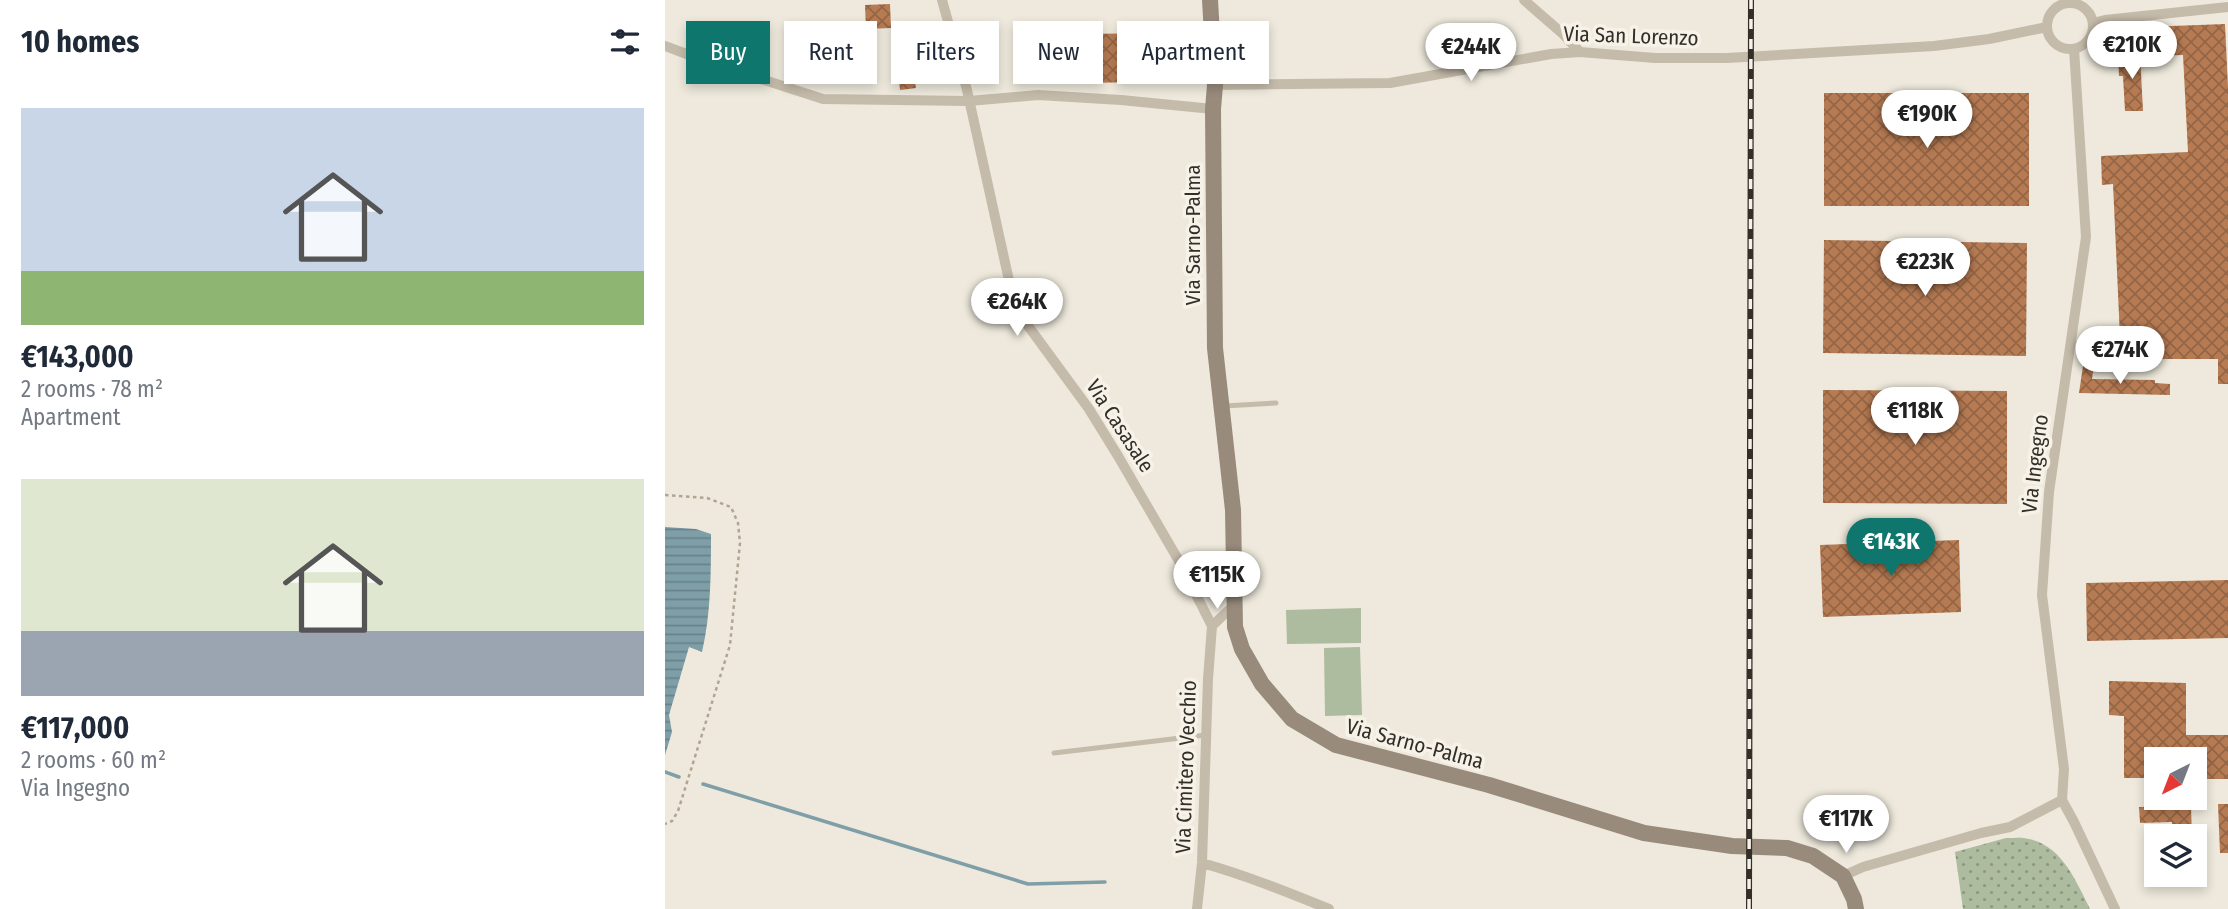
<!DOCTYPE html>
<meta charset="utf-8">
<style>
body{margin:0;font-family:"Fira Sans Condensed",sans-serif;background:#f6f6f7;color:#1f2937;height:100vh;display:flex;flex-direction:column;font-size:26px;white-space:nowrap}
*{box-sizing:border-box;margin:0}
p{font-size:23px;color:#747a83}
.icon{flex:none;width:38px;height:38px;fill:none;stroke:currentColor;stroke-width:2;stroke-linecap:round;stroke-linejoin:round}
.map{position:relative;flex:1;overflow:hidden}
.details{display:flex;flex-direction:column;background:#fff;width:665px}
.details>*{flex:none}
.guide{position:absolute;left:21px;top:21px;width:665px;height:63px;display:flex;gap:14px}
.needle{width:46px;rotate:222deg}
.controls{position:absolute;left:1479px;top:747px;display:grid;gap:14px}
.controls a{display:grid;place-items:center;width:63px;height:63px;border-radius:0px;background:#fff;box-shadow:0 4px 10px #0003;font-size:35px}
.price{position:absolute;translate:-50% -60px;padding:0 16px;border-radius:24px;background:#fff;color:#222;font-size:23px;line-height:46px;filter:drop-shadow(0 2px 4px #0008)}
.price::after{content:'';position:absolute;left:50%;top:42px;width:21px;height:16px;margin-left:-10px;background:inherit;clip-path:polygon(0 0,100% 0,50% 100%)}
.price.active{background:#0f766e;color:#fff}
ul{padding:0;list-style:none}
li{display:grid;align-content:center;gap:14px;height:371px;padding:0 21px}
li span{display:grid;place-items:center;height:217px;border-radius:0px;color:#555}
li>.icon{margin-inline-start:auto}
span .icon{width:126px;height:126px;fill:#fffc;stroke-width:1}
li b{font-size:30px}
h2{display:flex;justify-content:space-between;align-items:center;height:84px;padding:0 21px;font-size:30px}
.chip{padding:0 24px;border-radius:0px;background:#fff;box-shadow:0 4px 10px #0003;font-size:24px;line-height:63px}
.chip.active{background:#0f766e;color:#fff}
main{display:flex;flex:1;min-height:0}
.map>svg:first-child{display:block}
.grass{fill:url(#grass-dots)}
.park{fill:#adbb9e}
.water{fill:url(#water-rules)}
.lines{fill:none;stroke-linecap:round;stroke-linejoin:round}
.stream{stroke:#7f9fa8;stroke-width:3.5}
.building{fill:url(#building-cross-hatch)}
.path{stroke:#b0a594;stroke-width:2.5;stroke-dasharray:3.5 3.5;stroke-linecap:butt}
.lane{stroke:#c5bbaa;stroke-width:5}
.street{stroke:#c5bbaa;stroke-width:10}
.secondary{stroke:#988b7c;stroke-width:16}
.rail-casing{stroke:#332e28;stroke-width:6}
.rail{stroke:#f7f2e8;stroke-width:3.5;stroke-dasharray:10;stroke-linecap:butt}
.labels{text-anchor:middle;stroke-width:7;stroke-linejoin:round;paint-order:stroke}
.street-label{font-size:21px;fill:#332e28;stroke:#f7f2e8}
</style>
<main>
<section class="details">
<h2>10 homes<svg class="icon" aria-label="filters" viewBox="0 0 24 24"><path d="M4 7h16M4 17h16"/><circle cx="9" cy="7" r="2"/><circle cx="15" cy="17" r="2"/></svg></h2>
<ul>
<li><span style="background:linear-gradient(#c9d6e8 75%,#8fb573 0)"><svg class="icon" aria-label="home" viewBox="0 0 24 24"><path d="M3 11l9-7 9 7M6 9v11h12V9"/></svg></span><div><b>€143,000</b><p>2 rooms · 78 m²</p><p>Apartment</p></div></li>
<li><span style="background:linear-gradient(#dfe7d0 70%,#9aa5b1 0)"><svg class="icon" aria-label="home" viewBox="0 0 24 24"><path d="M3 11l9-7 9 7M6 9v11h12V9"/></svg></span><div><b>€117,000</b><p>2 rooms · 60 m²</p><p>Via Ingegno</p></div></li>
</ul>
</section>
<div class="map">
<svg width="1563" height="909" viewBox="0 0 1563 909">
<defs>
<pattern id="grass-dots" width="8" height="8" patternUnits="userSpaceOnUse" patternTransform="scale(1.75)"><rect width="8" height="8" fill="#adbb9e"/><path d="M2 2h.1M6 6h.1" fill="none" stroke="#8d9881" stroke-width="1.8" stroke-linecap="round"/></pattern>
<pattern id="water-rules" width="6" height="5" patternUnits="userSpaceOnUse" patternTransform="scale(1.75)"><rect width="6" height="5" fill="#7f9fa8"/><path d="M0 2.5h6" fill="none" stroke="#698289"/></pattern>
<pattern id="building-cross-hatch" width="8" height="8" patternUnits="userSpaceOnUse" patternTransform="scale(1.75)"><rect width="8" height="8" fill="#b67b53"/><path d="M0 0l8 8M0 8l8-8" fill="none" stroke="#956545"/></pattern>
</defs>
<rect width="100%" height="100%" fill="#eee9dc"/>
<path class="grass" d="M1341,838C1349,838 1357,837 1364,839C1397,846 1411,881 1425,909H1298L1290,852Z"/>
<path class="park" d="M696,608V643L622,644L621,610Z
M695,647L697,715L660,716L659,648Z"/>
<path class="water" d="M0,527L31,529L46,534C46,573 46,614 37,652L24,647L4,715L7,732L0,755Z"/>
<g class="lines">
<path class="stream" d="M0,772L14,777
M38,784L363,884L440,882"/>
</g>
<path class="building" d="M225,4L226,28L201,29L200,5Z
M1560,24L1563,87V384H1553V359H1456L1448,184L1437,185L1436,156L1523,152L1518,55L1482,56L1481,27Z
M241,31L251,88L235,90L229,33Z
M493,33V44L469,46L470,82L422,83L421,34Z
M187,43L188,65L143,67L142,45Z
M1475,53L1478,111H1460L1458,76H1454L1453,54Z
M1159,93H1364V206H1159Z
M1159,240L1362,243L1361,356L1158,353Z
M1418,366H1429L1427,379L1490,380V383L1505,384V395L1414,393Z
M1158,390L1342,391V504L1158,503Z
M1294,540L1296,612L1158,617L1155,545Z
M1563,580V638L1422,641L1421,583Z
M1444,681L1521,683V735H1563V779H1530V760H1491V778H1459V716L1444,715Z
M1553,804H1563V853H1555Z
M1506,806V808L1526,807L1527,836H1507V822L1475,823L1474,807Z"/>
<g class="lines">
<path class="path" d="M0,495L42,498L66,507L73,523L75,543L65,645L13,811L7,821L0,824"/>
<path class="lane" d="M559,406L611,403
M389,753L541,735"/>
<path class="street" d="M277,0L302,90L347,294L361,323L424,409L453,456L514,561L547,626L543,679L537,863L532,909
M859,0L898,34L915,52
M1382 26a23 23 0 1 1 46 0a23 23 0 1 1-46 0Z
M1428,23L1440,20L1563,7
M0,46L40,61L158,99L304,101L373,95L456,100L548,109
M1409,49L1421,237L1384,492L1377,595L1399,769L1397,800L1409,822L1450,909
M550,85L725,83L886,54L915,52L990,58H1062L1269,46L1324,39L1382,27
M547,626L570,604
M537,863C580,875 622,892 664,909
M1178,876L1198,867L1316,833L1345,827L1397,800"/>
<path class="secondary" d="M545,0L550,85L548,109L550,348L568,510L570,627L577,649L597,684L627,719L671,745L824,785L979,833L1067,846L1122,848L1148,856L1178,876L1189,899L1191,909"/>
<defs>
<path id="rail" d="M1084,909L1086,0"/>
</defs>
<use href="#rail" class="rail-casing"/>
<use href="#rail" class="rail"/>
</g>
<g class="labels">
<g class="street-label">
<text transform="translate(966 36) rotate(2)" y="7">Via San Lorenzo</text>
<text transform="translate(528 235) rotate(-90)" y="7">Via Sarno-Palma</text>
<text transform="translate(455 426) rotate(57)" y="7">Via Casasale</text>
<text transform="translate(1370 464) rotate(-83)" y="7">Via Ingegno</text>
<text transform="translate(750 744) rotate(15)" y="7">Via Sarno-Palma</text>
<text transform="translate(521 767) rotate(-88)" y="7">Via Cimitero Vecchio</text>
</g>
</g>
</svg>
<div class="controls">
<a><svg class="needle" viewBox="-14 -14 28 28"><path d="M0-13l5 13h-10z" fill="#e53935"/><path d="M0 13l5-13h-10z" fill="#747a83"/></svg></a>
<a><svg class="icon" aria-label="layers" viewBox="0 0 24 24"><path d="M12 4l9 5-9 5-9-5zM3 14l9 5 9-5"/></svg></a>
</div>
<b class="price" style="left:1467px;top:81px">€210K</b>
<b class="price" style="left:806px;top:83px">€244K</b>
<b class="price" style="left:1262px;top:150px">€190K</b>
<b class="price" style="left:1260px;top:298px">€223K</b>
<b class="price" style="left:352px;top:338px">€264K</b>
<b class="price" style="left:1455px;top:386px">€274K</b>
<b class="price" style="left:1250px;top:447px">€118K</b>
<b class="price active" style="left:1226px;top:578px">€143K</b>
<b class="price" style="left:552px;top:611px">€115K</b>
<b class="price" style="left:1181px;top:855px">€117K</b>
<div class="guide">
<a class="chip active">Buy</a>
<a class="chip">Rent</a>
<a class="chip">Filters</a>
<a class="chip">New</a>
<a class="chip">Apartment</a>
</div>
</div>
</main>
